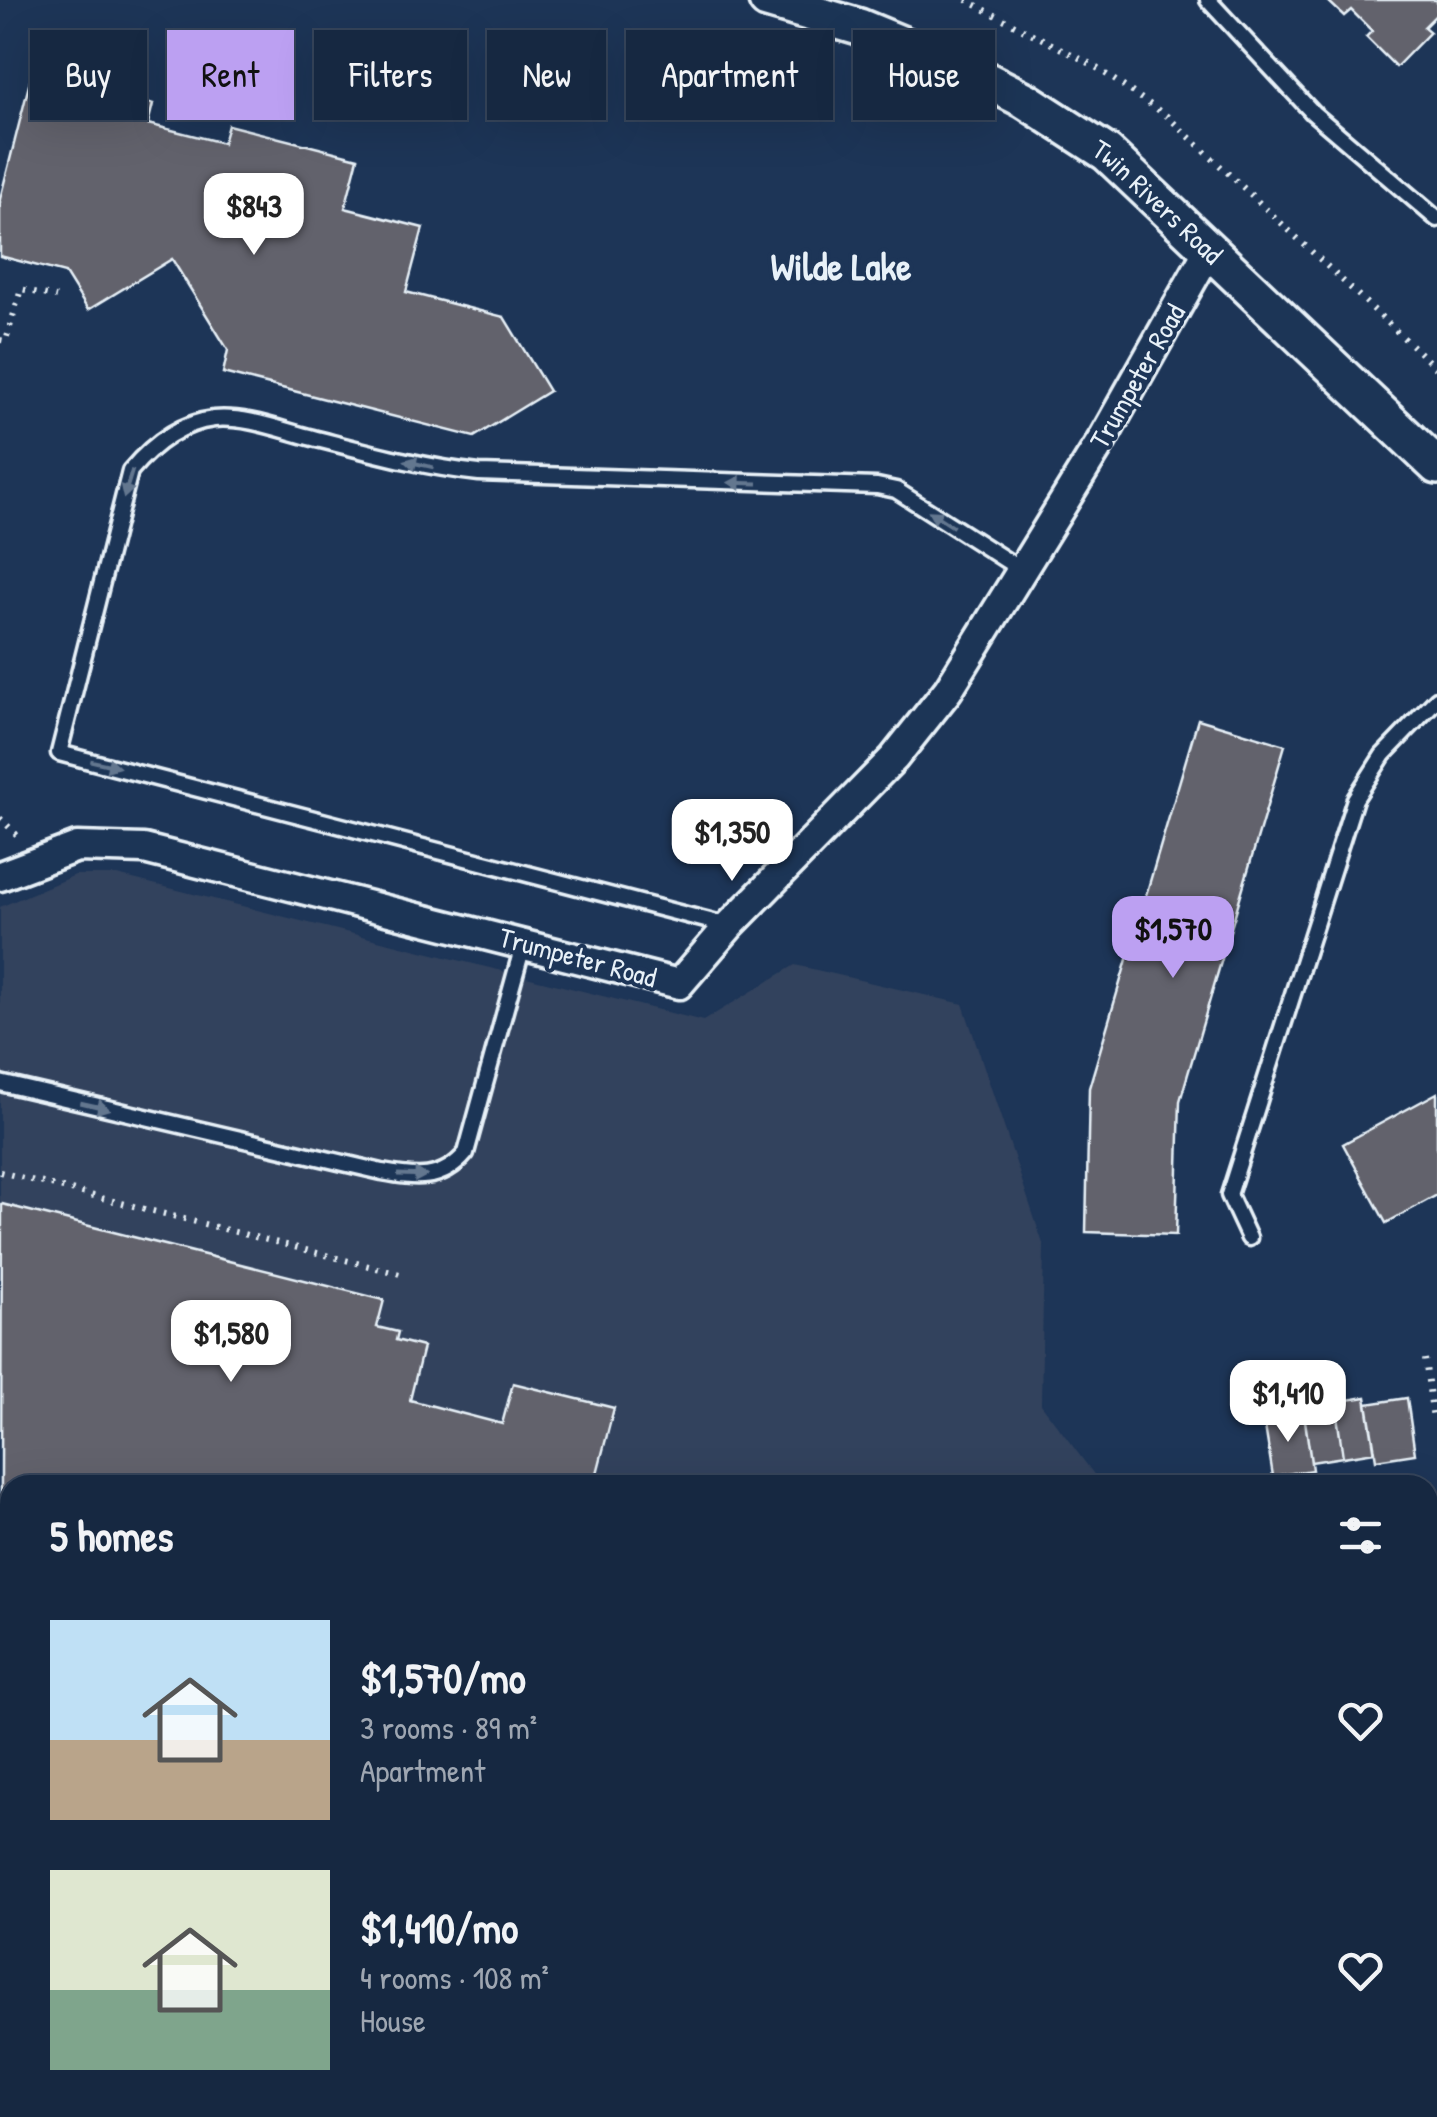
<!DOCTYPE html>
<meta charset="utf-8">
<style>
body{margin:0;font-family:"Patrick Hand",sans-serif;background:#23344c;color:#f1f3f6;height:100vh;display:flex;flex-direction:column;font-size:38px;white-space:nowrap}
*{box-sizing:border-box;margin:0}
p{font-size:32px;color:#9ea6b1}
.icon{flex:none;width:55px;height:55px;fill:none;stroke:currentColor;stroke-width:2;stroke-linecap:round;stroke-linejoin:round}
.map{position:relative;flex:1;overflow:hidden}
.drawer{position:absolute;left:0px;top:1475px;width:1438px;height:642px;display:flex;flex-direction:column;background:#162841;border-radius:30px 30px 0 0;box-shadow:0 10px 40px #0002,0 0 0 2px #35445a}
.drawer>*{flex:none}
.guide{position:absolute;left:30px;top:30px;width:1378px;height:90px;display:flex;gap:20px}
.price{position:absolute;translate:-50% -85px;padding:0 22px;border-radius:20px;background:#fff;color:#222;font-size:32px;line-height:65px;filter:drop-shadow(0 2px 5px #0008)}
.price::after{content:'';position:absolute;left:50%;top:60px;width:30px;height:22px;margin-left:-15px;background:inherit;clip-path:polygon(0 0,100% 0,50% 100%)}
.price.on{background:#bca0f2;color:#111}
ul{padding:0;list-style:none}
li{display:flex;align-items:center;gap:30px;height:250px;padding:0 50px}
li span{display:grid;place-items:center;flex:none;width:280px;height:200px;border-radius:0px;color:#555}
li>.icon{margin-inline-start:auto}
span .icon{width:120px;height:120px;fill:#fffc;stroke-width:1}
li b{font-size:42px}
h2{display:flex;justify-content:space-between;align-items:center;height:120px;padding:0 50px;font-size:42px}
.chip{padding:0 35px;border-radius:0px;background:#162841;box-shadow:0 10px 40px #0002,0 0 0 2px #35445a;font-size:35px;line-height:90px}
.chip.on{background:#bca0f2;color:#111}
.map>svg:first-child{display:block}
.built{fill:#32425d}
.green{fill:#4e7172;stroke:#9bb1b5;stroke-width:2.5}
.building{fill:#62626c;stroke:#e8f1f8;stroke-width:2.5}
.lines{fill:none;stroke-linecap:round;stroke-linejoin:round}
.service-casing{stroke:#e8f1f8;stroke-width:21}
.minor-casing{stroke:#e8f1f8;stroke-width:35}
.tertiary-casing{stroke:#e8f1f8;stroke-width:42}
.path{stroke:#e8f1f8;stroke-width:6;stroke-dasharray:2.5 8;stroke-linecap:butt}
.service{stroke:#1d3557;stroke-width:14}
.minor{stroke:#1d3557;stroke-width:28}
.tertiary{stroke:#1d3557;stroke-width:35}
.oneway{fill:#64778f}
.labels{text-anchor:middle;stroke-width:8;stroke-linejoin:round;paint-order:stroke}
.street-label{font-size:28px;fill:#e8f1f8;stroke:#1d3557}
.district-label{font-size:38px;font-weight:bold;fill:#e8f1f8;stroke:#1d3557}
</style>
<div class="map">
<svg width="1437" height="2117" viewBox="0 0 1437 2117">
<rect width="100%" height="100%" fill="#1d3557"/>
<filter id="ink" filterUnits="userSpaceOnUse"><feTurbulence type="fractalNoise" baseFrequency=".01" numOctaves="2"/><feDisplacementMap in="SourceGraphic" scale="20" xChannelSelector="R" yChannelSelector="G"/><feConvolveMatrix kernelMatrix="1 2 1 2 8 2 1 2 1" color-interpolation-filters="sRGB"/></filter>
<g filter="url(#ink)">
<path class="built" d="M75,875H117L703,1021L795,965L963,1004L1044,1247L1041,1404L1102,1485H10V2108H1256L1257,2117H0V907Z"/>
<path class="green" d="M288,2108H589L590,2117H289Z
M781,2108H1063L1064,2117H782Z
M1091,2108H1131L1132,2117H1092Z"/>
<path class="building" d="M1327,0H1437V14L1424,27L1430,32L1396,67L1366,37L1372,31L1351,10L1344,16Z
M32,73L153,104L148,124L223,143L228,125L358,158L345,208L423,228L406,292L504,317L549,391L474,437L223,373L228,350L172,259L88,310L65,273L0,256V199Z
M1198,719L1285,745L1180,1101L1176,1235L1086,1232L1089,1088Z
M1437,1093V1195L1386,1223L1343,1144Z
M2,1204L384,1300L377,1327L398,1332L396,1340L423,1347L410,1400L502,1424L513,1383L614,1408L594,1485H10V1752L0,1750Z
M1366,1397L1375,1452L1343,1457L1335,1402Z
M1407,1398L1415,1454L1376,1460L1367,1404Z
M1335,1402L1343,1457L1311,1462L1303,1407Z
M1304,1413L1312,1470L1273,1476L1264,1420Z
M1428,1525L1434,1565L1428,1566Z
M1437,1564V1596L1428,1598V1566Z
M1437,1596V1629L1428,1631V1598Z
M1437,1629V1668L1428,1670V1631Z
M1437,1751V1808L1428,1810V1752Z
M1437,1979V2034L1428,2035V1980Z
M1366,2108L1368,2117H1309L1308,2110Z"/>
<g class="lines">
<defs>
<path id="service" d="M1208,0L1313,113L1437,219
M729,926L59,753L130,471C151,446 180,423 214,419C246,416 281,430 313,438C368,452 422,467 479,473L877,486L896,490L1023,571
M0,1083L382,1172C415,1178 442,1182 466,1153L524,942
M1249,1238L1229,1195L1355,799L1383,755L1437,699"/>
<path id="minor" d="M0,876L77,847L144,849L679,984L729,926L894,758L948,690L1102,440L1210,248"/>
<g id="tertiary">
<path id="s1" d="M767,0L859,27L976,75L1025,100L1107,153L1437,466"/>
</g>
</defs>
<use href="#service" class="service-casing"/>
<use href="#minor" class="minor-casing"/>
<use href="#tertiary" class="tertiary-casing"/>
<path class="path" d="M966,0L1091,64L1167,116L1437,369
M0,340L6,341L21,289L56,297
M0,818L20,838
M0,1172L400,1274
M1425,1359L1433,1419H1437
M1428,1497L1437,1495
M1428,1694L1437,1692
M0,1772L10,1773
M1428,2092L1437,2090
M706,2108L708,2117
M1236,2108L1237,2117
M1405,2108L1406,2117"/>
<use href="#service" class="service"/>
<use href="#minor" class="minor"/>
<use href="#tertiary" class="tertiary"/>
</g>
<defs><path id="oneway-solid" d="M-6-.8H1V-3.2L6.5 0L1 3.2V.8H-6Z" transform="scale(2.5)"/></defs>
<g class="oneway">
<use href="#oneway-solid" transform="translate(419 464) rotate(-167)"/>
<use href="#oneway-solid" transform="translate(743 483) rotate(-178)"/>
<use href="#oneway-solid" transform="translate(128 484) rotate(107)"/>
<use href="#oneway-solid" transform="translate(941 519) rotate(-147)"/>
<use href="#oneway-solid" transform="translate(105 764) rotate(13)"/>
<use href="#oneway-solid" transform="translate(95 1106) rotate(13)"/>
<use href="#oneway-solid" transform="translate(412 1175) rotate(2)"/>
</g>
</g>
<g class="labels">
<g class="street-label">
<text dy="10" stroke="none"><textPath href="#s1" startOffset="445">Twin Rivers Road</textPath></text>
<text transform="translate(1137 376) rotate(-60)" y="10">Trumpeter Road</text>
<text transform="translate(578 957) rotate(15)" y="10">Trumpeter Road</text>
</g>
<g class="district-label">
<text x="841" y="280">Wilde Lake</text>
</g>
</g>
</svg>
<b class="price" style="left:254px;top:258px">$843</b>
<b class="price" style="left:732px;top:884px">$1,350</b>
<b class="price on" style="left:1173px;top:981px">$1,570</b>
<b class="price" style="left:231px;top:1385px">$1,580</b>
<b class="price" style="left:1288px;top:1445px">$1,410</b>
<div class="guide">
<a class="chip">Buy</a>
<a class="chip on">Rent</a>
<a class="chip">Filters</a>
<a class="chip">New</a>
<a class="chip">Apartment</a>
<a class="chip">House</a>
</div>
<section class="drawer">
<h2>5 homes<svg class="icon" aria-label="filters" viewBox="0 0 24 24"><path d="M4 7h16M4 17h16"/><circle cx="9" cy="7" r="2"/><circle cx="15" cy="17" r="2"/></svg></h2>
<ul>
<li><span style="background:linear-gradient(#bfe0f5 60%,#b9a48a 0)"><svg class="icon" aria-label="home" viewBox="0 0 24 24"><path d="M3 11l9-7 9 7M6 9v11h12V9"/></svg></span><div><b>$1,570/mo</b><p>3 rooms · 89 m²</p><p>Apartment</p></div><svg class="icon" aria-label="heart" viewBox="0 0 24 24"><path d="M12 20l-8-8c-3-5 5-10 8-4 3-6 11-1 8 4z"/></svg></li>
<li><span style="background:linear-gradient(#dfe7d0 60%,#7fa58c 0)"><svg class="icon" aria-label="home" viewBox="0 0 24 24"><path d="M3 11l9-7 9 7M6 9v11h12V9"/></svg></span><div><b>$1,410/mo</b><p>4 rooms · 108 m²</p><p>House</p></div><svg class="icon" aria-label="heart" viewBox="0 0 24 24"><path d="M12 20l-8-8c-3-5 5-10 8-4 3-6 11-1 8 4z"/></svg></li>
</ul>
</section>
</div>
